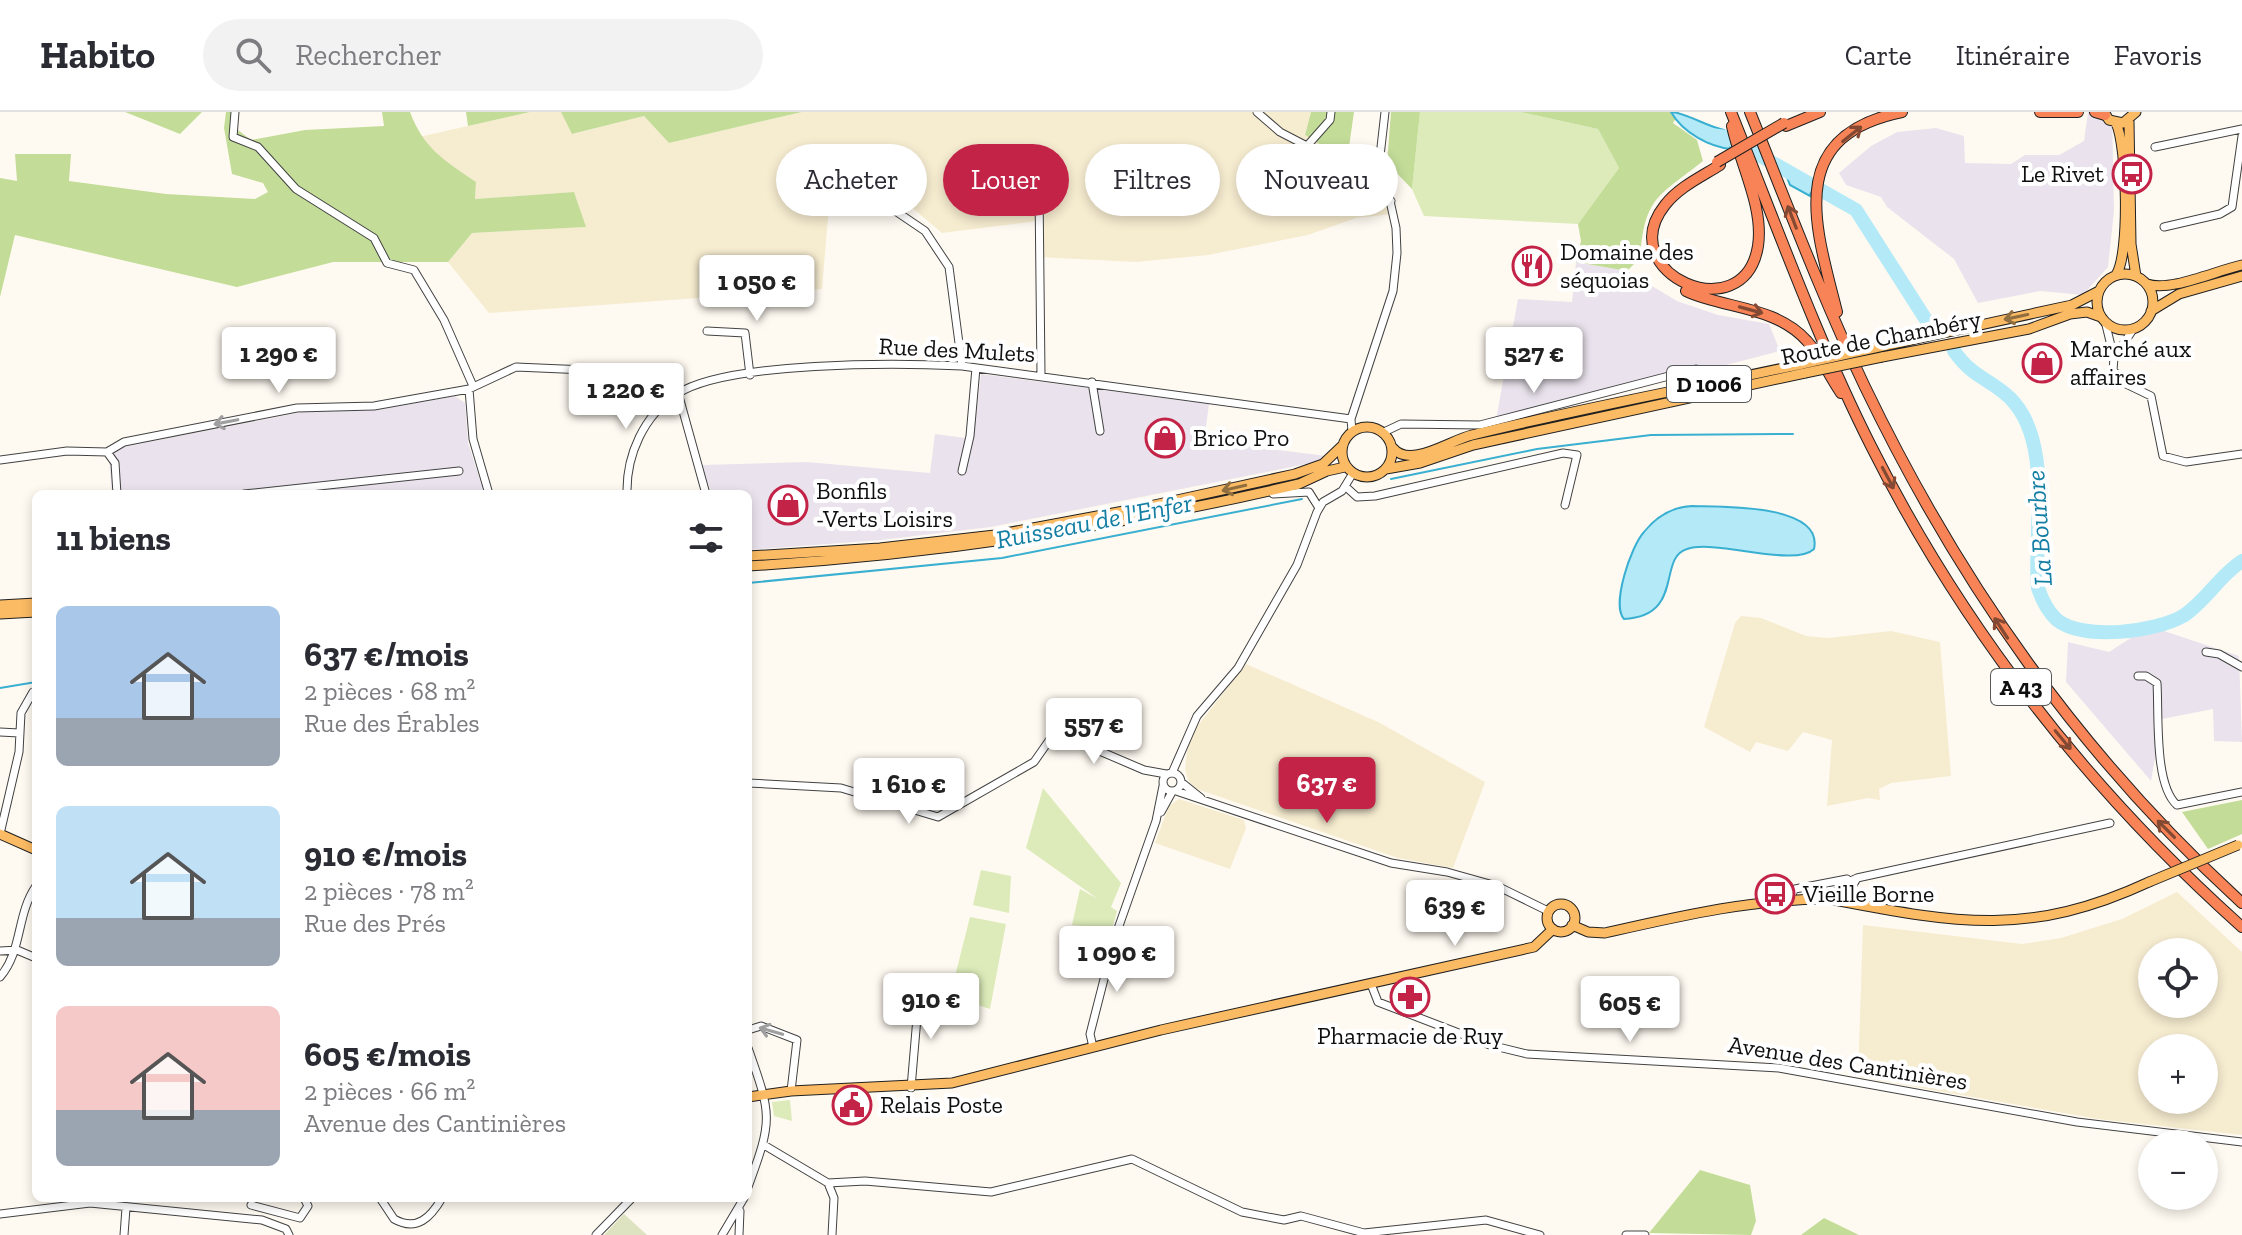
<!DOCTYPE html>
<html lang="fr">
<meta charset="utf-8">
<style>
body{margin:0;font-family:"Zilla Slab",serif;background:#f2f2f3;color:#2b2b33;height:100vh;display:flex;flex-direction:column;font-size:30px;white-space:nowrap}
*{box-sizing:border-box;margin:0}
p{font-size:26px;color:#7c7c81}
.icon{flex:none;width:44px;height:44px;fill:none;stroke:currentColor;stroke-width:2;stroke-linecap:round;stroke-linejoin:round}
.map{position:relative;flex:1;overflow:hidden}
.sheet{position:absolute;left:32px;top:378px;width:720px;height:712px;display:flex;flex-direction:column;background:#fff;border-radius:12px;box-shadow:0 4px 12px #0003}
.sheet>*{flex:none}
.banner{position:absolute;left:776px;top:32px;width:760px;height:72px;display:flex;gap:16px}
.tools{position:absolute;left:2138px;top:826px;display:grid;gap:16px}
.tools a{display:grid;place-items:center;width:80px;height:80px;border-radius:50%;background:#fff;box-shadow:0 4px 12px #0003;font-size:40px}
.price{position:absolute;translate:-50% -68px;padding:0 18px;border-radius:8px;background:#fff;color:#222;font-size:26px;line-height:52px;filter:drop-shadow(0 2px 4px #0008)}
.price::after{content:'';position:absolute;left:50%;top:48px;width:24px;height:18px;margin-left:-12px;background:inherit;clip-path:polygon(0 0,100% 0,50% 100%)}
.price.current{background:#c32347;color:#fff}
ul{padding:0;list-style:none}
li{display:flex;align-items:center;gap:24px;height:200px;padding:0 24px}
li span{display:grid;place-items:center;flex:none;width:224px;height:160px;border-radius:12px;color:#555}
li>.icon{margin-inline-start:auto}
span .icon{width:96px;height:96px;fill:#fffc;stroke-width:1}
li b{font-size:34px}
h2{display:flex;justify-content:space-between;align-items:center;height:96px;padding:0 24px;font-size:34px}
.tag{padding:0 28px;border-radius:36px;background:#fff;box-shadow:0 4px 12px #0003;font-size:28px;line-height:72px}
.tag.current{background:#c32347;color:#fff}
header{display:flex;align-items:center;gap:48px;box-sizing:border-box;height:112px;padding:0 40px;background:#fff;border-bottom:2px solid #e1e1e2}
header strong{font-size:38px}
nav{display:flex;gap:44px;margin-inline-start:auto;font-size:28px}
.search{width:560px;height:72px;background:#f2f2f3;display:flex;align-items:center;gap:20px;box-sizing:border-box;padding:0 28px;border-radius:44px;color:#7c7c81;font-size:30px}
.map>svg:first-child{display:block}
.industrial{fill:#eae3ed}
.farmland{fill:#f6ecd0;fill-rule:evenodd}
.green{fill:#dcebb9}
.forest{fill:#c3dc98}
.cemetery{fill:#dde2c0}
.water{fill:#b4eaf8;stroke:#39afd1;stroke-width:2}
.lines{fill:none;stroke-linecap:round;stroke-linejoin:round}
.stream{stroke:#39afd1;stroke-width:2}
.river{stroke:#b4eaf8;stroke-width:14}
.minor-casing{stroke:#424242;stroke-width:9}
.major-casing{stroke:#202020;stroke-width:11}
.highway-casing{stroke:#202020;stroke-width:12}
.minor{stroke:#fff;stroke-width:7}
.major{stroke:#fbbb64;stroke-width:9}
.highway{stroke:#f78356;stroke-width:10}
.major-bridge-casing{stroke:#202020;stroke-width:11;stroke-linecap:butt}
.highway-bridge-casing{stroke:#202020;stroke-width:12;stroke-linecap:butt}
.major-bridge{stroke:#fbbb64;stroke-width:9}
.highway-bridge{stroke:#f78356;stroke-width:10}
.oneway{stroke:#834932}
.oneway2{stroke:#916e3e}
.oneway3{stroke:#9f9f9f}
.labels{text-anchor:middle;stroke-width:8;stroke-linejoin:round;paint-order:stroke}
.shield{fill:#fff;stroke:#575757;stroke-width:2}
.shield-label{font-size:22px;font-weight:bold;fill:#0f0f0f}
.poi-label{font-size:24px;fill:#0f0f0f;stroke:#fff;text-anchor:start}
.street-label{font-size:24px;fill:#0f0f0f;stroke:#fff}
.water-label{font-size:26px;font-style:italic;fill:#147fa4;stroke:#fff}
</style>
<header>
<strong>Habito</strong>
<div class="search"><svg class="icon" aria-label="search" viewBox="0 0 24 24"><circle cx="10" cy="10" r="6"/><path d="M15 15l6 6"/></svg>Rechercher</div>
<nav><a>Carte</a><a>Itinéraire</a><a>Favoris</a></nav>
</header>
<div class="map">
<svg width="2242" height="1123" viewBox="0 0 2242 1123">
<rect width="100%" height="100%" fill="#fffaf1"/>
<path class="industrial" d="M2088,0H2112L2114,99L2108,155L2083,183L2040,179L1978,191L1954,147L1887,95L1881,85L1846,73L1839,61L1871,34L1897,20L1936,16L1964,24L1965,51L2011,52L2025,43H2059L2084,29Z
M1576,150L1627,159L1677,189L1718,203L1769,212L1780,239L1495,313L1518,187L1572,190Z
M981,262L1209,292L1204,329L1327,344L1317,350L991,415L881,428L748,438V382H712L701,353L807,350L930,361L935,322L973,327Z
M455,284L465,291L468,331L484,380L480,382H112L108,338L302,300L378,298Z
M2158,517L2239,544L2242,630L2214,629L2213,597L2162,607L2151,669L2066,570L2068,530L2109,540L2143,518Z"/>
<path class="farmland" d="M530,0H561L573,22L644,4L669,31L802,0H1311L1305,23L1347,49L1380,77L1392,102L1356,106L1308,123L1208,143L1136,150L1038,145L1037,109L942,121L877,66L830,81L822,177L489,201L448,150L472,121L585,115L574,80L475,87L476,70L440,46L419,25Z
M1741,504L1761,506L1806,524L1828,526L1891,519L1940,530L1951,664L1891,671L1879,677L1880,688L1868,686L1827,694L1832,628L1803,620L1788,639L1756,630L1750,640L1704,615L1735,511Z
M1246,552L1378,610L1485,670L1453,756L1398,746L1197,677L1189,670L1185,658L1187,639L1196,616Z
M1179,687L1244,708L1246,716L1230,757L1155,731L1169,694Z
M2177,780L2242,840V1023L2098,1007L1858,965L1863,813L2022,832L2061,826L2122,807ZM2152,840H2204V892H2152ZM2204,936V988H2152V936Z"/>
<path class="green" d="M1420,0H1520L1598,17L1619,56L1578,112L1424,104L1412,77Z
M1043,676L1121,771L1111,795L1117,799L1112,817L1072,813L1080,777L1098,787L1026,736Z
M981,758L1011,764L1009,801L973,793Z
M970,805L1006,812L990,897L950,884Z
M790,988L792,1009L774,1004L772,990Z"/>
<path class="forest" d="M125,0H202L180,22Z
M226,0H235L238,18L251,28L305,18L384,14L382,0H410C424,37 444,48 476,70L475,87L574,80L586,115L472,121L448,150H333L237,175L15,123L0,185V66L17,69L15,42H71L69,69L166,82L255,87L268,80L263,71L232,62L224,16Z
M466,0H530L468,14Z
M561,0H802L669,31L644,4L572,22Z
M1311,0H1354L1347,49L1305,23Z
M1391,0H1420L1412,77L1387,51Z
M1520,0H1679L1673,11L1697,28L1703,49C1658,85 1645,84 1640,146L1627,159L1576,150L1581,129L1578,112L1619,56L1598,17Z
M2242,688V722L2208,737L2182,700Z
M1700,1058L1750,1073L1756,1109L1751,1123L1649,1121Z
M1824,1106L1859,1123H1860H1801Z"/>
<path class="cemetery" d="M624,1102L647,1123H604Z"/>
<path class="water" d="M1671,0C1684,0 1708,15 1724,18L1731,37C1710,35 1683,21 1671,0Z
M1781,50L1814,68L1810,84L1790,73Z
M1692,394C1719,395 1824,391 1814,437C1794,456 1716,427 1687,437C1657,446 1685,504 1624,507C1611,493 1631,434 1644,420C1656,405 1673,395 1692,394Z"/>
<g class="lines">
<path class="stream" d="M1391,367L1537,337L1651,323L1793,322
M748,471L1002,446L1302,387
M0,576L36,570"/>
<path class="river" d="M1710,23L1727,25L1856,98L1930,214
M1954,239C1974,267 1989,266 2010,286C2054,330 2033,419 2038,476C2042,488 2047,499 2057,508C2084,529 2155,520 2183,504C2205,490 2219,464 2242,449"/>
<defs>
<path id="minor" d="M235,0L233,25L258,35L296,77L374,126L387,151L414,158L444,208L473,274
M1257,0L1280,20L1307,34
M1331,0L1330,8L1307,34L1391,89
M2155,35L2242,17
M878,69L894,98L925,119L949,155L962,254
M1039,78L1041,262
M2164,115L2220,102L2232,95L2242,24
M2105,209L2114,246L2134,216
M707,219L745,221L750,263
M2114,246L2113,258L2124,271L2151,284L2163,344L2186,350L2242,342
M1092,270L1100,319
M469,277L473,327L489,382
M1352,320L1351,307L1393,179L1397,141L1396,116L1380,44L1385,0
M1384,320L1401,312L1480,313L1696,257
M107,340L124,330L297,296L374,294L469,277L516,255L655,261L671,269L678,281L706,382
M107,340L115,351L117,382
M0,348L67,339L107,340
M962,359L970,324L976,256
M1346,375L1357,385L1375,384L1563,341L1577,343L1565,393
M244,382L459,359
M627,382C626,343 644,303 677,282C727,249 899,251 962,254L1351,307
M1273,382L1309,380L1319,396
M2206,540L2219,542L2242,555
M2138,564H2146L2157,571C2159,603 2154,673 2177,693L2242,680
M0,620L19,621
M1163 670a9 9 0 1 1 18 0a9 9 0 1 1-18 0Z
M1172,661L1197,604L1238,556L1297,453L1317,400L1323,390L1342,379L1353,361
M1181,670L1201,686
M748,671L841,676L938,705L1034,650L1055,620L1144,658L1166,662
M1176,679L1391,751L1447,760L1497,774L1548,799
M1161,700L1172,680
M0,722L19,640L21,601L33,580
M1856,768L1851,776L1852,784L1862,793
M1789,787L1795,777L1847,767
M1829,787L1844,772L1857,766L2110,711
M0,839L17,838L36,846
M0,865C23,838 16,803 36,774
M1371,872L1378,890L1490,933L1527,942L1779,956L2077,1010L2242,1030
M748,918L761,914L797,928L791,979
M1093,935L1090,922L1114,828L1156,709L1163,674
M748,936C772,1004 773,1007 748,1075
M911,976L918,894
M764,1033L828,1071L865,1069L991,1080L1132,1047L1242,1100L1284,1108L1301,1104L1364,1121L1486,1108L1540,1123
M828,1071L834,1086L832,1123
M380,1086L394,1107C417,1120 431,1105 442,1086
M251,1093L300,1106L308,1094L304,1086
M0,1102L90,1091L262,1108L286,1117L289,1123
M124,1123L126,1096
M596,1123L632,1086
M722,1123L744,1086
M739,1123L740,1099
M1626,1123H1645"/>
<path id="major" d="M2104,0L2109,8L2123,11L2136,0
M2129,9L2131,132L2136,164
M2116,11C2127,34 2130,142 2116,163
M2097 190a28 28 0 1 1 56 0a28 28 0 1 1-56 0Z
M2147,172C2170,180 2215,159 2242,153
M2151,199L2179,182L2242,164
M1879,235L2072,193L2099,179
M1882,245L2029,217L2070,202L2087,200L2101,205
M1342 340a25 25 0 1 1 50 0a25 25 0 1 1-50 0Z
M1393,336C1410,357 1450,328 1472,323C1581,296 1692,276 1802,252
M1386,357L1420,351L1473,333L1805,261
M748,444L880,436L995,423L1145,395L1295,362L1323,352L1343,333
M748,454C935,443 1117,415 1299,372L1327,359L1345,355
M0,493L36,491
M0,502L36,500
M0,722L36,738
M1547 806a14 14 0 1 1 28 0a14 14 0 1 1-28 0Z
M1572,813L1588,820L1605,821C1680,804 1752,787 1829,787C1956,811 2028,826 2149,770
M748,985L791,979L952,971L1161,918L1534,835L1553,817"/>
<path id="highway" d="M1731,0C1776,112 1817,227 1871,334C1963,517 2090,679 2242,815
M1750,0C1787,92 1822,185 1865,275C1960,472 2080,643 2242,791
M2040,0H2078
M2095,0L2105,3
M1786,14L1820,0
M1720,53C1701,65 1679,75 1665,93C1611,161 1744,220 1758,134C1764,95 1740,52 1732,14
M1686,179C1725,197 1776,194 1807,229C1821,244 1829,264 1841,281
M1837,200C1816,116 1783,24 1902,0"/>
</defs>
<use href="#minor" class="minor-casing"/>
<use href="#major" class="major-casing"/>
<use href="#highway" class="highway-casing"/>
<use href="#minor" class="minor"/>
<use href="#major" class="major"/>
<use href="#highway" class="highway"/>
<defs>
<path id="major-bridge" d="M1802,252L1879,235
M1805,261L1882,245
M2149,770L2238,733"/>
<path id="highway-bridge" d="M1717,50L1784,11"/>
</defs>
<use href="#major-bridge" class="major-bridge-casing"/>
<use href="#highway-bridge" class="highway-bridge-casing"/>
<use href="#major-bridge" class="major-bridge"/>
<use href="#highway-bridge" class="highway-bridge"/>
</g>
<defs><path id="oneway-shaft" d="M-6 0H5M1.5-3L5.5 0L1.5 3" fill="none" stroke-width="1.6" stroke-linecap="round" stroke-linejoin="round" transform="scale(2)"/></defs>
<g class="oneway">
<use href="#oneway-shaft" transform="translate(1852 22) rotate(-39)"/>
<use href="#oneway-shaft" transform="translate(1792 105) rotate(-111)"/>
<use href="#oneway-shaft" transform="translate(1751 198) rotate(15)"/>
<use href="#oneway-shaft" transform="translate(1888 366) rotate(62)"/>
<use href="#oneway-shaft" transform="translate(2001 516) rotate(-123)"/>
<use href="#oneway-shaft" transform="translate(2063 628) rotate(50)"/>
<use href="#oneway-shaft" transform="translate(2166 717) rotate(-135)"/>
</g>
<g class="oneway2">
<use href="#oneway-shaft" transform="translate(2016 205) rotate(168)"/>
<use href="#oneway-shaft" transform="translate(1234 376) rotate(167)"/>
</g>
<g class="oneway3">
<use href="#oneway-shaft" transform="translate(226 310) rotate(169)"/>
<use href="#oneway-shaft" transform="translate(771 919) rotate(-164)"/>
</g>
<defs>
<symbol id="bus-ring" viewBox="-11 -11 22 22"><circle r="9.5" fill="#fff" stroke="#c32347" stroke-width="1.5"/><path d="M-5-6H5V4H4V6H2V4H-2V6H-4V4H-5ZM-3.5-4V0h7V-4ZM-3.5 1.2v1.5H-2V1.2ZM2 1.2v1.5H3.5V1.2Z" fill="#c32347"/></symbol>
<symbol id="restaurant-ring" viewBox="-11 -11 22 22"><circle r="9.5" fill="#fff" stroke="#c32347" stroke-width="1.5"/><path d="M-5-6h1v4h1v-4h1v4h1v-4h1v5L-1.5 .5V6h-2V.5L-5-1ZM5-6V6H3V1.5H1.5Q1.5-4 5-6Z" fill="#c32347"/></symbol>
<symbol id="shop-ring" viewBox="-11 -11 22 22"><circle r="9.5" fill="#fff" stroke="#c32347" stroke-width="1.5"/><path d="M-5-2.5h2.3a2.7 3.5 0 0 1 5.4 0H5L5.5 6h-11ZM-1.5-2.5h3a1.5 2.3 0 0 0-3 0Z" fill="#c32347"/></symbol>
<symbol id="pharmacy-ring" viewBox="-11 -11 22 22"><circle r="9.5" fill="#fff" stroke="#c32347" stroke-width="1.5"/><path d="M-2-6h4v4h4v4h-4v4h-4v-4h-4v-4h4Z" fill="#c32347"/></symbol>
<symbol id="civic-ring" viewBox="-11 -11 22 22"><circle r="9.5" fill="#fff" stroke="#c32347" stroke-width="1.5"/><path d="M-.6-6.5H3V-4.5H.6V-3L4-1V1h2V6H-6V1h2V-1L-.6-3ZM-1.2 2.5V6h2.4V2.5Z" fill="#c32347"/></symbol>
</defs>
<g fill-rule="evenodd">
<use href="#bus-ring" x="2110" y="40" width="44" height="44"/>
<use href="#restaurant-ring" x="1510" y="132" width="44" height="44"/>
<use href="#shop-ring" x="2020" y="229" width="44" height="44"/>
<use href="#shop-ring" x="1143" y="304" width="44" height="44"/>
<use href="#shop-ring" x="766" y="371" width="44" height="44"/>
<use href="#bus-ring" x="1753" y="760" width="44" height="44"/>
<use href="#pharmacy-ring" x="1388" y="863" width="44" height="44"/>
<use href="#civic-ring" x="830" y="971" width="44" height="44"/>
</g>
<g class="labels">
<g class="shield">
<rect x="1667" y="254" width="84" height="36" rx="6"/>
<rect x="1991" y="557" width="60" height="36" rx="6"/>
</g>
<g class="shield-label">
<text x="1709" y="280">D 1006</text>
<text x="2021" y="583">A 43</text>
</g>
<g class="poi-label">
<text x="2104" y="70" text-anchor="end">Le Rivet</text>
<text x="1560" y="148">Domaine des<tspan x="1560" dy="28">séquoias</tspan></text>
<text x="2070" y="245">Marché aux<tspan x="2070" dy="28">affaires</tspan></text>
<text x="1193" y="334">Brico Pro</text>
<text x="816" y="387">Bonfils<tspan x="816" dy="28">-Verts Loisirs</tspan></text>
<text x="1803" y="790">Vieille Borne</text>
<text x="1410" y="932" text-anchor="middle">Pharmacie de Ruy</text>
<text x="880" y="1001">Relais Poste</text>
</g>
<g class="street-label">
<text transform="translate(1881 226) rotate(-11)" y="8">Route de Chambéry</text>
<text transform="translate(957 238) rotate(3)" y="8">Rue des Mulets</text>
<text transform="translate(1848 951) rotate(9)" y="8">Avenue des Cantinières</text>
</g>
<g class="water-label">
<text transform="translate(1094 409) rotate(-11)" y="9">Ruisseau de l'Enfer</text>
<text transform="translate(2039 416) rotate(-94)" y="9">La Bourbre</text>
</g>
</g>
</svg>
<div class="tools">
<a><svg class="icon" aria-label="locate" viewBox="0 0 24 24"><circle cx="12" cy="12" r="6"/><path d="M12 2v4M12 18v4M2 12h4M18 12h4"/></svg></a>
<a>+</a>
<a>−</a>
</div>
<b class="price" style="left:757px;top:211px">1 050 €</b>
<b class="price" style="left:279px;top:283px">1 290 €</b>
<b class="price" style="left:1534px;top:283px">527 €</b>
<b class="price" style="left:626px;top:319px">1 220 €</b>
<b class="price" style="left:1094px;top:654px">557 €</b>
<b class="price current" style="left:1327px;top:713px">637 €</b>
<b class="price" style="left:909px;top:714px">1 610 €</b>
<b class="price" style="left:1455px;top:836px">639 €</b>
<b class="price" style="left:1117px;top:882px">1 090 €</b>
<b class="price" style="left:931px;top:929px">910 €</b>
<b class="price" style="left:1630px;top:932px">605 €</b>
<div class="banner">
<a class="tag">Acheter</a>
<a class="tag current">Louer</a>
<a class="tag">Filtres</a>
<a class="tag">Nouveau</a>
</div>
<section class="sheet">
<h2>11 biens<svg class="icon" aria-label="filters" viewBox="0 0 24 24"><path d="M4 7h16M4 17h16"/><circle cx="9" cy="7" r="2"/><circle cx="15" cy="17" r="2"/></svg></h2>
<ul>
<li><span style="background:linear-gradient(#a9c7e8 70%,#9aa5b1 0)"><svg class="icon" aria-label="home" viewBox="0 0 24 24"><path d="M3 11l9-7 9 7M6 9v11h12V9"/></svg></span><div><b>637 €/mois</b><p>2 pièces · 68 m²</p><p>Rue des Érables</p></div></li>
<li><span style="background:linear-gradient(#bfe0f5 70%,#9aa5b1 0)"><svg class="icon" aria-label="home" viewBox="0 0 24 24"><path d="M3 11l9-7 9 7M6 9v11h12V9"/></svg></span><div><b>910 €/mois</b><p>2 pièces · 78 m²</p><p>Rue des Prés</p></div></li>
<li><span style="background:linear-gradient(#f6c9c9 65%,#9aa5b1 0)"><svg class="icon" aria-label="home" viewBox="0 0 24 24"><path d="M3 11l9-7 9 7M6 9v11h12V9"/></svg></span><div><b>605 €/mois</b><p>2 pièces · 66 m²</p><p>Avenue des Cantinières</p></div></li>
</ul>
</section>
</div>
